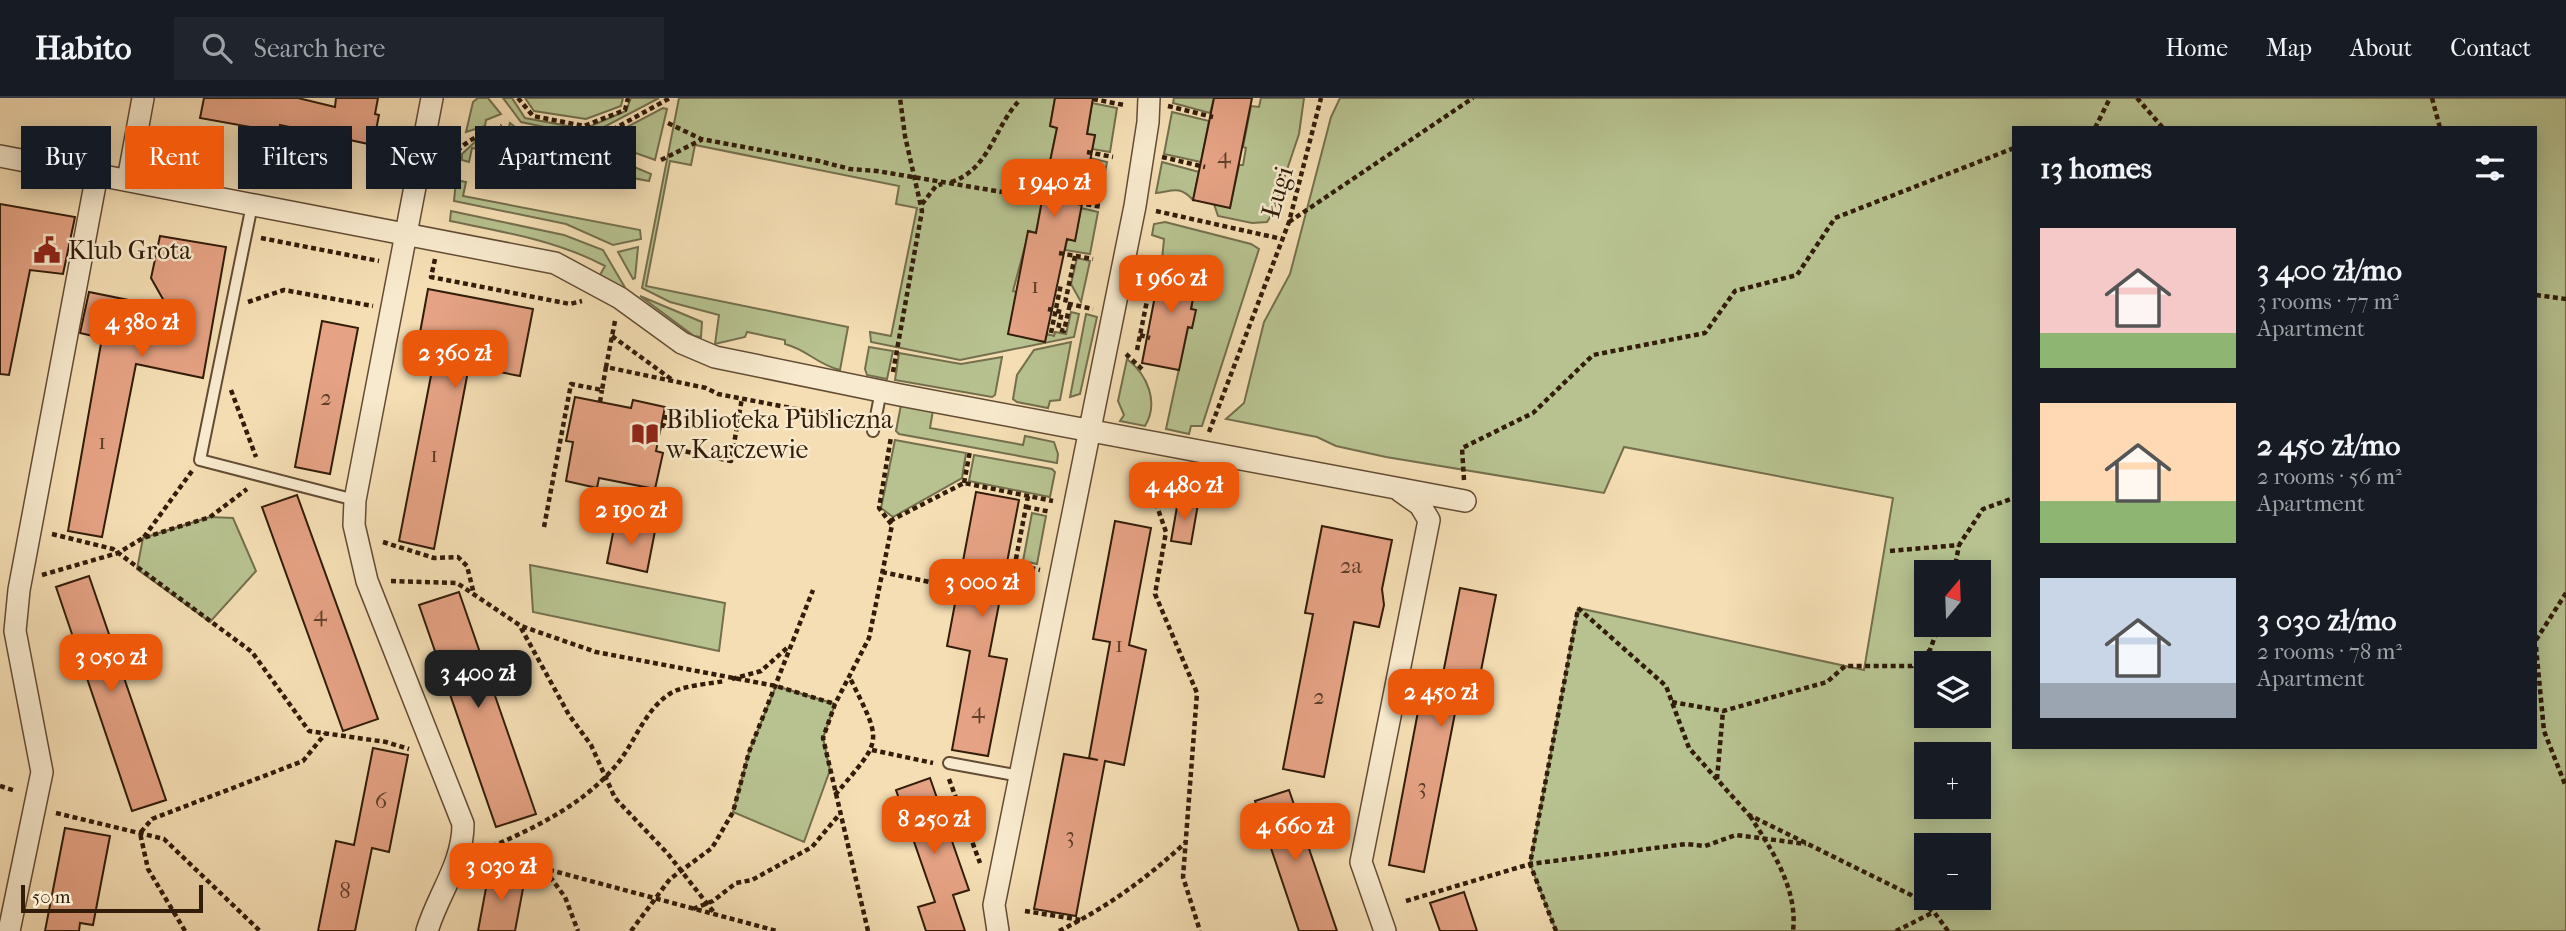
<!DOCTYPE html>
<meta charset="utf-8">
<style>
body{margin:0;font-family:"IM FELL French Canon",serif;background:#20242c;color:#f1f3f6;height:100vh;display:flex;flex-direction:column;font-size:26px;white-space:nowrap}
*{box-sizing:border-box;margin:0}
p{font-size:23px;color:#9ea1a6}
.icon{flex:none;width:38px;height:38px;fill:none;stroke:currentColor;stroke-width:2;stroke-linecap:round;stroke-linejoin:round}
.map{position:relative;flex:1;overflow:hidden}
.side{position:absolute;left:2012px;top:28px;width:525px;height:623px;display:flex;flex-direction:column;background:#171b24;border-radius:0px;box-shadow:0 4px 18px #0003}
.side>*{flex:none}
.guide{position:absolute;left:21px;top:28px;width:665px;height:63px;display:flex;gap:14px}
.needle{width:46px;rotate:19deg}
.fabs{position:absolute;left:1914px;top:462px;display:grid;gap:14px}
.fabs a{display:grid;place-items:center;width:77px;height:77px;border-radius:0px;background:#171b24;box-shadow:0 4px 18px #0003;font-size:35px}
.scale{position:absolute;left:21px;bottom:18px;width:182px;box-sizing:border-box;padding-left:7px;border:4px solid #321c0a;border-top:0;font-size:19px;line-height:24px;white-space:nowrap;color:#321c0a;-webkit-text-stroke:5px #f8eace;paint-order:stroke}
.price{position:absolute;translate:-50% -60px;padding:0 16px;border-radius:14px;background:#ea580c;color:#fff;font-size:23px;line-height:46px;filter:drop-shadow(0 2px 4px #0008)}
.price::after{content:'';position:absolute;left:50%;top:42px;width:21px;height:16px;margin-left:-10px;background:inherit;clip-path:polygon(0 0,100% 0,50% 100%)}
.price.selected{background:#222;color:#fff}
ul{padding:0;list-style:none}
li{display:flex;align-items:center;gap:21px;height:175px;padding:0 28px}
li span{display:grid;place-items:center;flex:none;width:196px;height:140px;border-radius:0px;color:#555}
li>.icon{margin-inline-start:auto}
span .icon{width:84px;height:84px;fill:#fffc;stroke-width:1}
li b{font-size:30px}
h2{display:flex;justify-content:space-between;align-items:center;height:84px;padding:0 28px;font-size:30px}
.tag{padding:0 24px;border-radius:0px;background:#171b24;box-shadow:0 4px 18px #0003;font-size:24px;line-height:63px}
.tag.selected{background:#ea580c;color:#fff}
header{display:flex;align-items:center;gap:42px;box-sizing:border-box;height:98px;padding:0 35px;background:#171b24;border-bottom:2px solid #363941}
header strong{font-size:33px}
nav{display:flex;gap:38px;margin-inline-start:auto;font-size:24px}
.search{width:490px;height:63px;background:#20242c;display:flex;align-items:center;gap:18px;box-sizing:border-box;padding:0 24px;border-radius:0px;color:#9ea1a6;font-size:26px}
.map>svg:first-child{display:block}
.green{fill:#b7c290;stroke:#746f4d;stroke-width:2;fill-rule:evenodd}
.building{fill:#e5a284;stroke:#321c0a;stroke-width:2}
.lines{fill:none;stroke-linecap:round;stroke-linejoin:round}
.service-casing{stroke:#634c34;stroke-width:14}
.minor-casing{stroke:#634c34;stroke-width:24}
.path{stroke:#321c0a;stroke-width:4.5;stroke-dasharray:5 3.5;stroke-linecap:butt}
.service{stroke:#f8eace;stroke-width:10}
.minor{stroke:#f8eace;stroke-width:21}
.labels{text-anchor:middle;stroke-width:5;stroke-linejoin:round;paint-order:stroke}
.number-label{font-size:23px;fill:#5f3e28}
.street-label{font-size:26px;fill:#321c0a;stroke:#f8eace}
.poi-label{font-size:26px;fill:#321c0a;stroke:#f8eace;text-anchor:start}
</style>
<header>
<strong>Habito</strong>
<div class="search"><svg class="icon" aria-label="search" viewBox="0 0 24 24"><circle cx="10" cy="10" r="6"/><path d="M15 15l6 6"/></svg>Search here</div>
<nav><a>Home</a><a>Map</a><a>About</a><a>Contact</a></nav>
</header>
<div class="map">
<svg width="2566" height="833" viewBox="0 0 2566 833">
<rect width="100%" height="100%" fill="#f5deb4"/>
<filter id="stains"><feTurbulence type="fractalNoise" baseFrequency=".00286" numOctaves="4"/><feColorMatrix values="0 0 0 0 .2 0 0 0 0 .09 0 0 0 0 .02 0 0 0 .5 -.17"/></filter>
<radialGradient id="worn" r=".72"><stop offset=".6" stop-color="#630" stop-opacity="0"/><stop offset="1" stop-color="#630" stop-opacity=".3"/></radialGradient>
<path class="green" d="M478,0H488L501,16L486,22L485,28L466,34L473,4Z
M503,0H512L525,20L584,31L626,13L631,0H659L587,38L521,24Z
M525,0H623L621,8L586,21L534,13Z
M679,0H1055L1050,28L1057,30L1048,73H1044L1040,90L1044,92L1036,135L1029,133L1013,193L1017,194L1045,243L1047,236L1054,238L1055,234L1066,236L1071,214L1079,216L1074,239L960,262L871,244L870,234L891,238L917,110L896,106L899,88L695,47L691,67L670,63L646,188L848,229L840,272C816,266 808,252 785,246V242L747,234L745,239L715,246L719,217L670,204L642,190Z
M1174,0H1214L1210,15L1173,5Z
M1261,0H1304L1299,36L1272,116L1267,124L1252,125L1218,118L1214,106L1230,109L1239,67H1243L1246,50L1243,49L1251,8L1259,9Z
M1340,0H2566V833H1556L1530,766L1578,510L1864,572L1893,400L1624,349L1604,395L1386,359L1336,348L1317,339L1226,321L1244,305L1264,224L1290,176L1331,19ZM2014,30H2536V649H2014ZM1927,474H1979V527H1927ZM1979,565V618H1927V565ZM1927,656H1979V709H1927ZM1979,747V800H1927V747Z
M1092,5L1117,10L1110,54L1092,51L1095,37L1087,36Z
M663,10L667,11L655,62L605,44L606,40Z
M1172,14L1209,23L1201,64L1164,56Z
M510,25L523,35L548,41L559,66L502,55Z
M478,41L495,43L493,53L472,50L469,64L462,62V56Z
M592,51L651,76L649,83L574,69Z
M1090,60L1107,64L1099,106L1082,102Z
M1162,64L1199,74L1193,102C1179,87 1173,93 1156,95Z
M456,82L466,84L463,98L640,132L641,141L613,147L566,126L454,103Z
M1081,110L1098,114L1090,156L1065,152L1067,141L1075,142Z
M451,113L564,137L603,152L627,193L600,177L605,168C556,142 503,134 450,123Z
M1165,124L1251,146L1259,151L1202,328H1191L1189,336L1166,331L1188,229L1192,230L1195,212L1191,211L1199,169L1162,162L1164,141L1152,137L1154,126Z
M638,149L635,180L633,181L618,154Z
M1077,160L1090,163L1081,204L1071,186Z
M640,198L702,224L701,239L694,238Z
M1086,216L1097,219L1080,296L1070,299Z
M1071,244L1060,302L1050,303L1048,310L1017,304L1013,301L1017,277L1034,252Z
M869,249L893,253L887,281L867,277L865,271Z
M899,255L961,266L1002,259L995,297L992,299L895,282Z
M1127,261C1148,277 1159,305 1145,328L1120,323L1124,317L1118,303Z
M901,307L933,312L930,330L1023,347L1025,338L1054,344L1058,356L1057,365L899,336L896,333Z
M895,342L966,355L962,380L893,419L881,410Z
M974,357L1052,371L1055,374L1050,399L969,383Z
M1032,415L1046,418L1037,466L1023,463Z
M210,419L233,420L256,473L210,524L137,471L143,440Z
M530,467L725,505L719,553L533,514Z
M776,588L835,606L823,640L830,672L804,744L733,714L749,654Z"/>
<path class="building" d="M204,0H298L335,9L336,0H378L375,16L379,17L373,47L280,27L279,34L200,20Z
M1055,0H1093L1087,36L1095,37L1075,143L1067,141L1045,244L1008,236L1028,133L1036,135L1044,92L1040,91L1044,72L1048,73L1057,30L1050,28Z
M1214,0H1252L1230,110L1193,102Z
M0,106L75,119L63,176L30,172L9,277L0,276Z
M160,138L226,149L203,280L136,266L102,439L68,433L102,240L80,235L89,194L168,210L151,180Z
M1162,162L1199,169L1191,211L1196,212L1192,230L1188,229L1179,272L1142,265Z
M428,191L533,211L520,278L469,268L434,451L399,443L434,262L419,259L417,251Z
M322,223L358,230L330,376L295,369Z
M575,299L631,310L633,302L665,309L656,353L663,355L655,391L599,380L597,390L566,383L573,344L566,343Z
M976,394L1019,402L989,558L1007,561L988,658L952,652L970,553L947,548Z
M297,397L378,621L343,633L262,409Z
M1178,403L1198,406L1191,446L1171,443Z
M1115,423L1151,430L1129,547L1146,552L1124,667L1105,663L1076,818L1034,811L1064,656L1098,662L1089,660L1110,544L1093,541Z
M615,425L655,433L647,474L607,465Z
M1322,428L1392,442L1382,491L1384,507L1379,529L1354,524L1324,679L1283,671L1313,516L1305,515Z
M89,478L166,702L132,713L56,489Z
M1460,490L1496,497L1473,613L1456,610L1424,774L1389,767L1420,603L1437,606Z
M459,494L536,716L496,729L419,507Z
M373,650L408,657L389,754L372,750L355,833H318L336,743L354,747Z
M930,680L969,792L953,797L965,833H926L918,809L935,804L896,692Z
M1289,692L1337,833H1299L1255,703Z
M65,730L110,738L93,827L80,825L79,833H45Z
M489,774L525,780L515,833H478Z
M1464,794L1477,833H1440L1430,805Z"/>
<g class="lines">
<defs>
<path id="service" d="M252,107L200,362L355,402
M873,333L881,293
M949,665L1020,678"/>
<path id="minor" d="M0,58L555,165L620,200L682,245L715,259L900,297L1465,403
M128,82L143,0
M9,833L42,674L15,533L19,492L97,76
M427,833C438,796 463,766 463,726L367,483L354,427L355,402L432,0
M998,833L994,807L1135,108L1148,24L1149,0
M1385,833L1361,764L1429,422L1420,407L1400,393"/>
</defs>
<use href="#service" class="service-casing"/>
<use href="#minor" class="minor-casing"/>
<path class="path" d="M518,0L533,18L584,28L625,12L628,0
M2137,0L2163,30
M2432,0L2440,30
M1093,1L1124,7
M1168,8L1213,19
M668,25L701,41L819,63L850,71L877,73L1002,94
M2095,30L2110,0
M590,44L670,0
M457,53C476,35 483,39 502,28
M1087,54L1113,59
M1162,59L1205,69
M661,62L701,42
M951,84C989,72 994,30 1018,4
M1078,105L1103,109
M922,106L936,88L942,86
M1156,113L1282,141
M1289,124L1473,0
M261,140L379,163
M1059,155L1093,161
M1075,158L1065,205L1093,211
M435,161L431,179L570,206L582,203
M1151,185L1162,187
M2536,197L2566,201
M248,204L284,192L373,208
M1048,211L1062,214L1058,231L1064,233L1070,206
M615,223L606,269L706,290L718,296L859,323
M1051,235L1061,186
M1140,237L1150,240
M612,238L671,281
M1137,252L1152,178
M1126,256L1144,273
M893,274L922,113L905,38L900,0
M231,292L256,359
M600,304L602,292
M663,330L666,317
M1209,334L1289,124L1321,0
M669,350L731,363L742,300
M1464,382L1462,350L1533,315L1593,257L1705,235L1735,193L1797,177L1835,120L2014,50
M964,385L970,353
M1153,397L1166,434L1155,496L1197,595L1183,779L1200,833
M1028,398L1015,466L1040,472
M1026,409L1051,414
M890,423L964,385L1053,403
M544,429L571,286L602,292L606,269
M52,436L113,451L252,554L309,633L386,644L409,651
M144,439L192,373
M383,444L434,460L458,459L467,468L474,496
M1890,453L1959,447L1983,411L2014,400
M882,474L958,490
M1954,474L1959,447
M42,477L118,455L143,440L210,419L247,391
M391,483L457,485L521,528L596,554L776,588L835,606
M1578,510L1666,588L1689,650L1749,717L1911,797L1934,814L1948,833
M521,530L569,617L591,647L615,700L668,756L716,817
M2536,542L2566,495
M2536,549L2544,633L2566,689
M732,581L761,573L787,550
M1672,604L1723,613L1827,584L1845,568H1912L1930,552L1939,527
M872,652L933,665
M949,681L980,765
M1717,681L1723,613
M0,688L16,693
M835,697C883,640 883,647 850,580
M56,715L164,741L260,833
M1750,718C1772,752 1798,791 1793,833
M484,752C530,732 578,710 612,672C634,649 643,612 671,595C685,587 709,586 724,583
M484,752L520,764L777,833
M545,772L565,799L578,833
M1406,803L1530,766L1686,746L1705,748L1736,737L1806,746
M693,811L713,803L736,785L752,782L812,749L838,718
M1025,813L1081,822
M185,833L148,771L140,735L152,721L303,663L325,636
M631,833L670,781L712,750L733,714L749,654L813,492
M868,833L823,640L835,606L869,540L892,427L879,410L891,339
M1059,833C1106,810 1146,781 1185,745
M1556,833L1530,766L1578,511
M1896,833L1934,814"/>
<use href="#service" class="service"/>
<use href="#minor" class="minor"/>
</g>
<defs>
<symbol id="civic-bare" viewBox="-9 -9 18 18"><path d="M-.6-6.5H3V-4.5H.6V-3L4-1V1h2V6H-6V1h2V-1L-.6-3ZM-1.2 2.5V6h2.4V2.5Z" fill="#8f2418" stroke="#f8eace" stroke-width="2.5" paint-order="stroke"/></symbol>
<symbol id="library-bare" viewBox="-9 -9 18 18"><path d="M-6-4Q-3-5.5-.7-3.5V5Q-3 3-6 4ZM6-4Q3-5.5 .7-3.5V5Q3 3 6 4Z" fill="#8f2418" stroke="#f8eace" stroke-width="2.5" paint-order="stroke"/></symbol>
</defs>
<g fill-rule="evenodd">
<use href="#civic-bare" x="28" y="133" width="38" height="38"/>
<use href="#library-bare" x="626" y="317" width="38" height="38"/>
</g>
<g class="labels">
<g class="number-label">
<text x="1224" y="65">4</text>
<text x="1035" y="195">1</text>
<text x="326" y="307">2</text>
<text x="102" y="351">1</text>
<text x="434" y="364">1</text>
<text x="1351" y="475">2a</text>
<text x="320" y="523">4</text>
<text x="1119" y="554">1</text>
<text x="1319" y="606">2</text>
<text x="978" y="620">4</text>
<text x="1422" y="696">3</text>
<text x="381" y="710">6</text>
<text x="1070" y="745">3</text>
<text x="345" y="800">8</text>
</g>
<g class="street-label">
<text transform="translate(1277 94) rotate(-73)" y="9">Ługi</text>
</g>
<g class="poi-label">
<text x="68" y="161">Klub Grota</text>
<text x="666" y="330">Biblioteka Publiczna<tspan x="666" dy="30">w Karczewie</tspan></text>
</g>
</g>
<rect width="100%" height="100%" filter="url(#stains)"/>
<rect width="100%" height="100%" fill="url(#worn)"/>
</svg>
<div class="fabs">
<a><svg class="needle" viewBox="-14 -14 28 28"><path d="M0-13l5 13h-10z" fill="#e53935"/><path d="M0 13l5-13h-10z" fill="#9ea1a6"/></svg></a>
<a><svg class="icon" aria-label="layers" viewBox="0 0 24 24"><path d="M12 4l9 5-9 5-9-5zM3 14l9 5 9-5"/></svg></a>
<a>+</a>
<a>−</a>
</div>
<div class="scale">50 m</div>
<b class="price" style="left:1054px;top:121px">1 940 zł</b>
<b class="price" style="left:1171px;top:217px">1 960 zł</b>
<b class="price" style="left:142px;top:261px">4 380 zł</b>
<b class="price" style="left:455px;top:292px">2 360 zł</b>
<b class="price" style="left:1184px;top:424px">4 480 zł</b>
<b class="price" style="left:631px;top:449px">2 190 zł</b>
<b class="price" style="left:982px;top:521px">3 000 zł</b>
<b class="price" style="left:111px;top:596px">3 050 zł</b>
<b class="price selected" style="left:478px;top:612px">3 400 zł</b>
<b class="price" style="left:1441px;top:631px">2 450 zł</b>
<b class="price" style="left:934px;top:758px">8 250 zł</b>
<b class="price" style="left:1295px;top:765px">4 660 zł</b>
<b class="price" style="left:501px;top:805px">3 030 zł</b>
<div class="guide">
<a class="tag">Buy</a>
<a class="tag selected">Rent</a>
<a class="tag">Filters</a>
<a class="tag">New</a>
<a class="tag">Apartment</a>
</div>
<section class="side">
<h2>13 homes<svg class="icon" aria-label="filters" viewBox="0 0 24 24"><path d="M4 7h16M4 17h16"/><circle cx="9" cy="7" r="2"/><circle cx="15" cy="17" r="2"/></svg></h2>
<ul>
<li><span style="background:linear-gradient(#f6c9c9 75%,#8fb573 0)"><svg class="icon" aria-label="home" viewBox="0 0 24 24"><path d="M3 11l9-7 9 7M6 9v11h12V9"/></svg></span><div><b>3 400 zł/mo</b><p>3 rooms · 77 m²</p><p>Apartment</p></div></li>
<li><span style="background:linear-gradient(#ffd9b3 70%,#8fb573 0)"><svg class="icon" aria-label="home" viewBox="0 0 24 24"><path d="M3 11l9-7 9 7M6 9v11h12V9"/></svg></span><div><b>2 450 zł/mo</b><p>2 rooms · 56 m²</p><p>Apartment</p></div></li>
<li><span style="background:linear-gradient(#c9d6e8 75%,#9aa5b1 0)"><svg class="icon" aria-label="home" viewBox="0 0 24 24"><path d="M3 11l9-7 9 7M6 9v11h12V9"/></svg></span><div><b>3 030 zł/mo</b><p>2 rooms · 78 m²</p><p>Apartment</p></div></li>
</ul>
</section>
</div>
